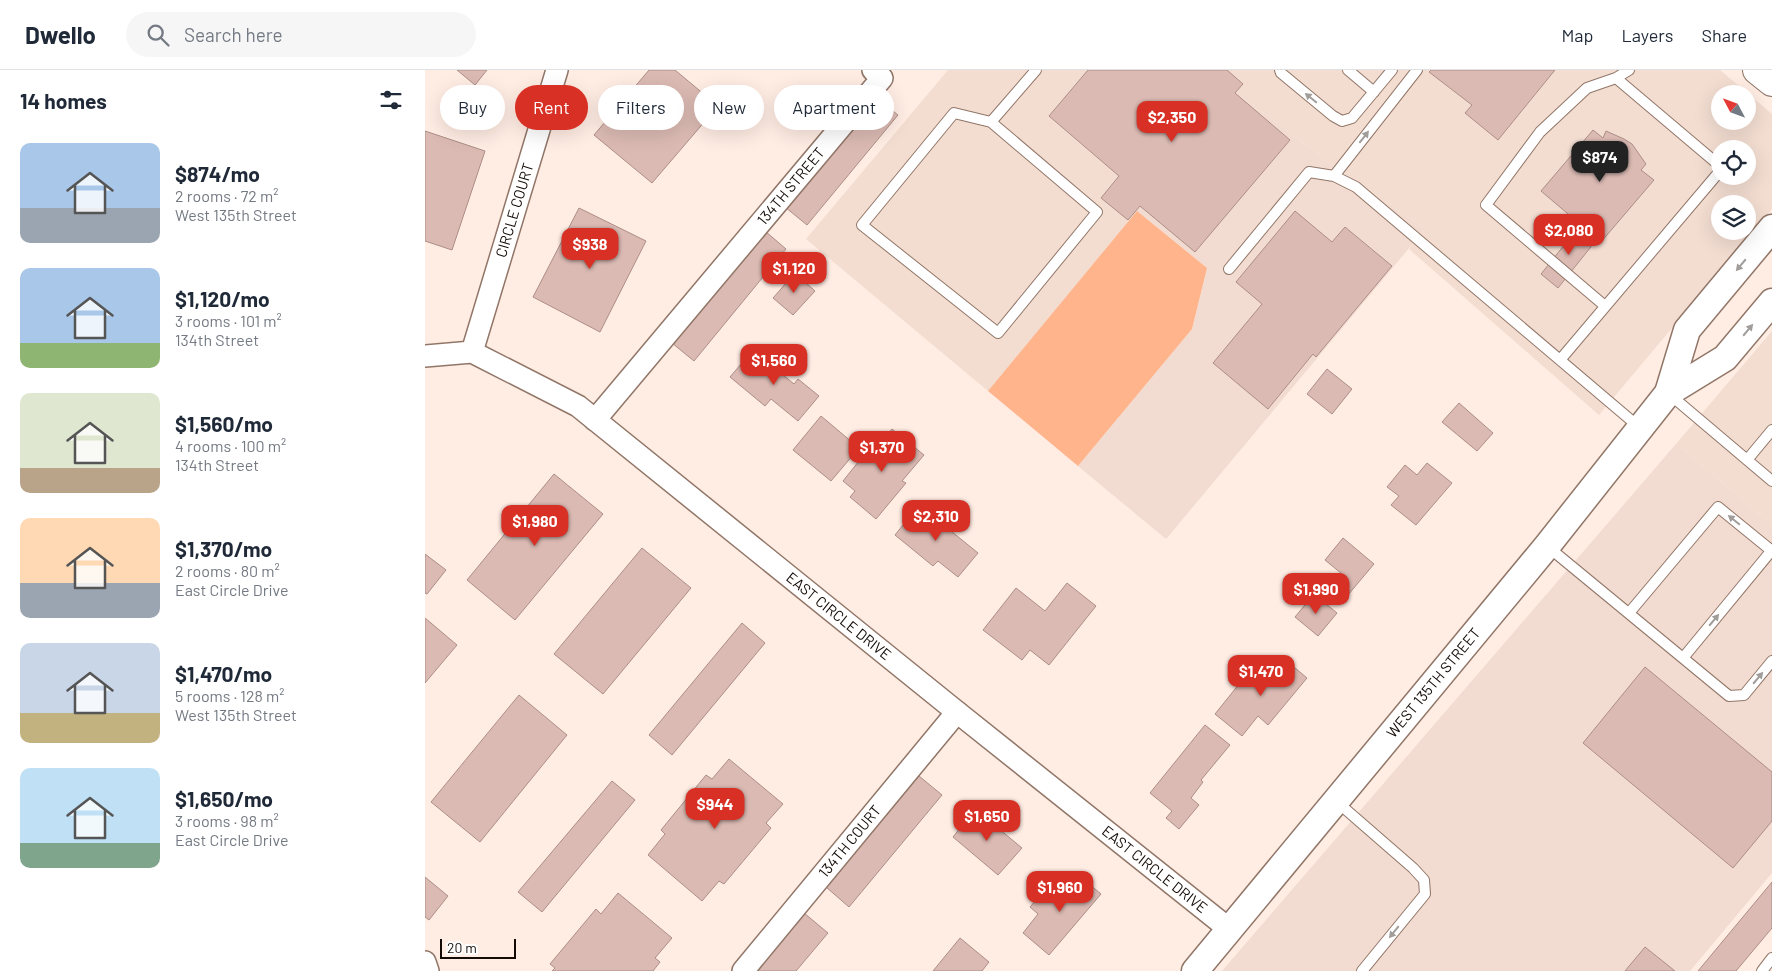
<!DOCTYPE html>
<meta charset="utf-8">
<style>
body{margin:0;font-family:Barlow,sans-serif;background:#f6f6f7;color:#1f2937;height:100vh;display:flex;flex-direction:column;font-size:19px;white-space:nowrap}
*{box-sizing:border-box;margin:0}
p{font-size:16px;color:#747a83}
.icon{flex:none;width:28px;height:28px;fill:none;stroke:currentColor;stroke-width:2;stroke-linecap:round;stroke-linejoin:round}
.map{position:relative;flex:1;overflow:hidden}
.sheet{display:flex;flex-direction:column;background:#fff;width:425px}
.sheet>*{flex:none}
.hud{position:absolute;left:15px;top:15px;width:475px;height:45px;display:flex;gap:10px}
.needle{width:32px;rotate:311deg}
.fabs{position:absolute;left:1286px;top:15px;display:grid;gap:10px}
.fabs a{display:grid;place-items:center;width:45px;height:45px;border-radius:50%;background:#fff;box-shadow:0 5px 20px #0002;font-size:25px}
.scale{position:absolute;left:15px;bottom:12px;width:76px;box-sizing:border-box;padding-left:5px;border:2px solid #130a05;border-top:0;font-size:14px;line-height:18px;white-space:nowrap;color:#130a05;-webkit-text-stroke:4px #fff;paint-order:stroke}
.price{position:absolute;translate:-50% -42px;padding:0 11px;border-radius:10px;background:#d93025;color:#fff;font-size:16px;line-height:32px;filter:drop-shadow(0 1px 2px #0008)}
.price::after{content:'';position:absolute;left:50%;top:30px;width:15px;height:11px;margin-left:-8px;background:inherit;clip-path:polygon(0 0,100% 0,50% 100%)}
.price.on{background:#222;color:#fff}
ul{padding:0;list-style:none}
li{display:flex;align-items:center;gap:15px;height:125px;padding:0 20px}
li span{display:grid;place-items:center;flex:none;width:140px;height:100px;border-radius:10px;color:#555}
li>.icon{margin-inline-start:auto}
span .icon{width:60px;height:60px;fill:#fffc;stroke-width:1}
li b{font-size:21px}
h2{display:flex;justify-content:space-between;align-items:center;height:60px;padding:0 20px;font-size:21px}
.tag{padding:0 18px;border-radius:22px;background:#fff;box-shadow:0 5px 20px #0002;font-size:18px;line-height:45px}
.tag.on{background:#d93025;color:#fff}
header{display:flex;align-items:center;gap:30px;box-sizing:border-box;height:70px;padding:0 25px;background:#fff;border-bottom:1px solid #e0e1e3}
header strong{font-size:24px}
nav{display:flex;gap:28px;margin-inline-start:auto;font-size:18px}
.search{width:350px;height:45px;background:#f6f6f7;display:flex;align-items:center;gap:12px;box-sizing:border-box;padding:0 18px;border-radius:28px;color:#747a83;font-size:19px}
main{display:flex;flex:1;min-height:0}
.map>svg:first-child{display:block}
.commercial{fill:#f3ddd1;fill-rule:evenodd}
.built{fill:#f2dbd0}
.green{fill:#ffb48b}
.building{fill:#dbbab3;stroke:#ad8e87}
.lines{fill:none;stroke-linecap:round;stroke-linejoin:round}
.service-casing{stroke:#917668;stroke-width:12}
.minor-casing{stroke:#917668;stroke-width:24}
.tertiary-casing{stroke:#917668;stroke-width:29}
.primary-casing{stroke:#917668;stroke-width:30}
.service{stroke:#fff;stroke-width:10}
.minor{stroke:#fff;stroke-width:21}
.tertiary{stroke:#fff;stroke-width:26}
.primary{stroke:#fff;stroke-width:28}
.oneway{fill:#a19d9b}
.labels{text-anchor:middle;stroke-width:5;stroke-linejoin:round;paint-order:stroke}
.street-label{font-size:15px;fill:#130a05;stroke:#fff}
</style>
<header>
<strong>Dwello</strong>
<div class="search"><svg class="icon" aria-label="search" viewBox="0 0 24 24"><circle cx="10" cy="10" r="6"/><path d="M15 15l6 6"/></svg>Search here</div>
<nav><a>Map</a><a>Layers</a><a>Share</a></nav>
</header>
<main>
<section class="sheet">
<h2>14 homes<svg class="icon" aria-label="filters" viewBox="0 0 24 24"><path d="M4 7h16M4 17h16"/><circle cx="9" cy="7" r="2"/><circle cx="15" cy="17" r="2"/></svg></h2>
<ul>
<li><span style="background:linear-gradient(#a9c7e8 65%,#9aa5b1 0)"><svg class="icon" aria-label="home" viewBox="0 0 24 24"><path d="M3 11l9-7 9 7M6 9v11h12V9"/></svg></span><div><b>$874/mo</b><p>2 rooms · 72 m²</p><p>West 135th Street</p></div></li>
<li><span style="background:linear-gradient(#a9c7e8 75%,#8fb573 0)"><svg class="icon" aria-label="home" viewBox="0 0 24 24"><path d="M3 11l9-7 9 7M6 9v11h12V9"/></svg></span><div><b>$1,120/mo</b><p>3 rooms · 101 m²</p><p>134th Street</p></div></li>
<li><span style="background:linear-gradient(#dfe7d0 75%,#b9a48a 0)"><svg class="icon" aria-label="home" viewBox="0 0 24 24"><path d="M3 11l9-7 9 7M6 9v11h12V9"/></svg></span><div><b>$1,560/mo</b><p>4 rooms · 100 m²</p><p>134th Street</p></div></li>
<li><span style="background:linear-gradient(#ffd9b3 65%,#9aa5b1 0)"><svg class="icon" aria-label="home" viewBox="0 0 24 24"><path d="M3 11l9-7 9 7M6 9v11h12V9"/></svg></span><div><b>$1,370/mo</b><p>2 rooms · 80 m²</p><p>East Circle Drive</p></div></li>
<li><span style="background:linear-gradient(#c9d6e8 70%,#c2b280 0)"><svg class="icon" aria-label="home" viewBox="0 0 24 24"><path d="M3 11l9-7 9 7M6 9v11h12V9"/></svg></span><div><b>$1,470/mo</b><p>5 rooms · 128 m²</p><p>West 135th Street</p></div></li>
<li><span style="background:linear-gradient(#bfe0f5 75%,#7fa58c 0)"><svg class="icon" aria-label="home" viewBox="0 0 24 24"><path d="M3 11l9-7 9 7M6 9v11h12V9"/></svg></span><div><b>$1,650/mo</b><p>3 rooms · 98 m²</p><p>East Circle Drive</p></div></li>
</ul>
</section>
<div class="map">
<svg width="1347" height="901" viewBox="0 0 1347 901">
<rect width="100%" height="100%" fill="#ffece3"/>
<path class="commercial" d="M523,0H1295L1347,44V139L1174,345L984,179L1000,159L904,93L812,23L563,321L381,169ZM1295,24H1322V51H1295ZM1295,79H1322V106H1295ZM1295,134H1322V161H1295Z
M1347,261V455L1251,374Z"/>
<path class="built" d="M812,23L904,93L1000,159L741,469L653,396L767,259L782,198L712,141Z
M1251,374L1347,455V803L1265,901H797Z"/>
<path class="green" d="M712,141L782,198L767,259L653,396L563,321Z"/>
<path class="building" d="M32,0H62L50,15Z
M224,0H250L293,36L227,113L169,65Z
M663,0H802L818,14L810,23L865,70L770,182L715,136L703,150L676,128L694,106L624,46Z
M1006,0H1130L1073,70L1040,43L1047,35L1004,2Z
M450,27L473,45L382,155L360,137Z
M1168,60L1178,68L1181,61L1199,69L1207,74L1221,94L1216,100L1229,110L1176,172L1116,121Z
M0,61L60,81L27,180L0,171Z
M154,138L221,171L175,262L108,227Z
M870,141L907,172L920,157L967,196L891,287L888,284L843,339L788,293L837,234L811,212Z
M1156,154L1173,168L1133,218L1116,204Z
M340,161L361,179L269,291L247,273Z
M370,203L390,221L368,245L348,228Z
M328,280L369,314L373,309L394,326L373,351L346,329L340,336L305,307Z
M902,299L927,319L907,344L882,324Z
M1034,333L1068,363L1052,381L1017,352Z
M396,346L434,378L406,411L368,380Z
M467,359L499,385L477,411L481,413L451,449L425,427L430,421L418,411L442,381L446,385Z
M1002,393L1027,413L991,455L966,435L974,426L962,417L980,395L992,405Z
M129,404L178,444L90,550L42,510Z
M494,435L553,483L533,507L513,491L508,496L470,465Z
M918,468L949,494L917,532L902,521L917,504L900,490Z
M217,478L266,518L178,624L129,584Z
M0,484L21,500L2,524L0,523Z
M642,513L671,536L624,595L605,580L597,590L558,560L591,518L620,541Z
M889,524L912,543L893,566L870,547Z
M0,548L32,575L0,613Z
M317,553L340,573L247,685L224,665Z
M857,587L882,608L843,655L833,646L817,666L790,644L823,603L836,613Z
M1220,597L1347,702V751L1308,798L1158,673Z
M94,625L142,665L55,772L6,732Z
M780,655L805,675L776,710L778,712L766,728L774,735L754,759L741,748L747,741L725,723Z
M304,689L358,734L341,753L346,758L299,814L294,811L277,831L223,785L240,764L236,760L281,705L287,709Z
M494,706L517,725L424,837L401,817Z
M187,711L210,730L117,842L93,822Z
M550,739L597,778L573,805L528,767Z
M652,804L676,824L624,885L598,863L613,844L605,837L622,817L633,826Z
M0,807L23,826L4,850L0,847Z
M1347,812V858L1311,901H1273Z
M193,823L247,868L230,888L235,892L228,901H127L130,898L125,894L171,839L176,844Z
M379,843L403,863L371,901H331Z
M535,868L564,892L557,901H508Z
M1220,877L1250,901H1200Z"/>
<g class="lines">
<defs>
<path id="service" d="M855,0L856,3L908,46L917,51L927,48L967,0
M923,0L949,22
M1191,8L1204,0
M566,52L529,43L437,155L573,263L672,142L566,52L611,0
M909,106L992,0
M804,199L884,102L909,106L931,117L1214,357
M1180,236L1061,135L1115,62L1162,18L1191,8L1295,96
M1135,290L1295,101
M1243,323L1347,411
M1322,390L1347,360
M1122,476L1304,626L1319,625L1347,591
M1204,543L1293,437L1347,481
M1258,588L1347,480
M911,731L988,798L999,810L1000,824L937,901
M1337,901L1347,888"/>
<g id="minor">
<path id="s1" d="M47,282L132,0"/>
<path id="s2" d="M0,286L47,282L153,336L532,642L804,859"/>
<path id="s3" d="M170,350L457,8L448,0"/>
<path d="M0,892L3,901"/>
<path id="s4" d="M318,901L532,642"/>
</g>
<g id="tertiary">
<path d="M1243,323L1262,260L1347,158"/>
<path id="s5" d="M770,901L1122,476L1243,323L1300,288L1347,232"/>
</g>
<path id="primary" d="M1332,0L1347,12"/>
</defs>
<use href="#service" class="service-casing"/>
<use href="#minor" class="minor-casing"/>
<use href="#tertiary" class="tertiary-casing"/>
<use href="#primary" class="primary-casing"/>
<use href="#service" class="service"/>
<use href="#minor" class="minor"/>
<use href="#tertiary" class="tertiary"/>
<use href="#primary" class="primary"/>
</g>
<defs><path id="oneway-solid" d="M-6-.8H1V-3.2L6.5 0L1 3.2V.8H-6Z" transform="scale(1.25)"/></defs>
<g class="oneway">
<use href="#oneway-solid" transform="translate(886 28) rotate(-141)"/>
<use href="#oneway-solid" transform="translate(939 67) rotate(-52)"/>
<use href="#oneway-solid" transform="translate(1316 195) rotate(130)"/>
<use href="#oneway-solid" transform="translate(1323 260) rotate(-50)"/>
<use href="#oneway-solid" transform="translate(1309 450) rotate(-141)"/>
<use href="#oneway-solid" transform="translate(1289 550) rotate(-50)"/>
<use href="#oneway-solid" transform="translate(1333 608) rotate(-50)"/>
<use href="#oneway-solid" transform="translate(969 862) rotate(129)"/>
</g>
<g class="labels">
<g class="street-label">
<text dy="5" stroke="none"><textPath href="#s3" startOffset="305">134TH STREET</textPath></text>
<text dy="5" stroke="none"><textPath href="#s1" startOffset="148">CIRCLE COURT</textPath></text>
<text dy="5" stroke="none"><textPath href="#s2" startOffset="501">EAST CIRCLE DRIVE</textPath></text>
<text dy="5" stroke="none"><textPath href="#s5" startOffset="374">WEST 135TH STREET</textPath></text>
<text dy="5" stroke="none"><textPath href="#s4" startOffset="168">134TH COURT</textPath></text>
<text dy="5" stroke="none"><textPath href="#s2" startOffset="906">EAST CIRCLE DRIVE</textPath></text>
</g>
</g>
</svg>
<div class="fabs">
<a><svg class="needle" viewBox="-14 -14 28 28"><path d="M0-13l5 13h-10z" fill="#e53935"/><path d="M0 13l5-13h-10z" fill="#747a83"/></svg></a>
<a><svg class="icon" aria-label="locate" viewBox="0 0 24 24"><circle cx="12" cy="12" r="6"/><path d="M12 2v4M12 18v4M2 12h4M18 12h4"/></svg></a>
<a><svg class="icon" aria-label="layers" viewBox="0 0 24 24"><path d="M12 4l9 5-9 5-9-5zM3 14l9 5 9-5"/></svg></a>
</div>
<div class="scale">20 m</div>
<b class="price" style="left:747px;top:73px">$2,350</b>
<b class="price on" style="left:1175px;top:113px">$874</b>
<b class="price" style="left:1144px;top:186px">$2,080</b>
<b class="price" style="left:165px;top:200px">$938</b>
<b class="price" style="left:369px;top:224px">$1,120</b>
<b class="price" style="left:349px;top:316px">$1,560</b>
<b class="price" style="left:457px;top:403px">$1,370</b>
<b class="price" style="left:511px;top:472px">$2,310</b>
<b class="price" style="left:110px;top:477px">$1,980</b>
<b class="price" style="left:891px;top:545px">$1,990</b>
<b class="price" style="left:836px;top:627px">$1,470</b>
<b class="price" style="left:290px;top:760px">$944</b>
<b class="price" style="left:562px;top:772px">$1,650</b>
<b class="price" style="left:635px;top:843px">$1,960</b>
<div class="hud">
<a class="tag">Buy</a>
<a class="tag on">Rent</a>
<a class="tag">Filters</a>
<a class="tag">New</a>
<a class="tag">Apartment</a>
</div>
</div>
</main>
